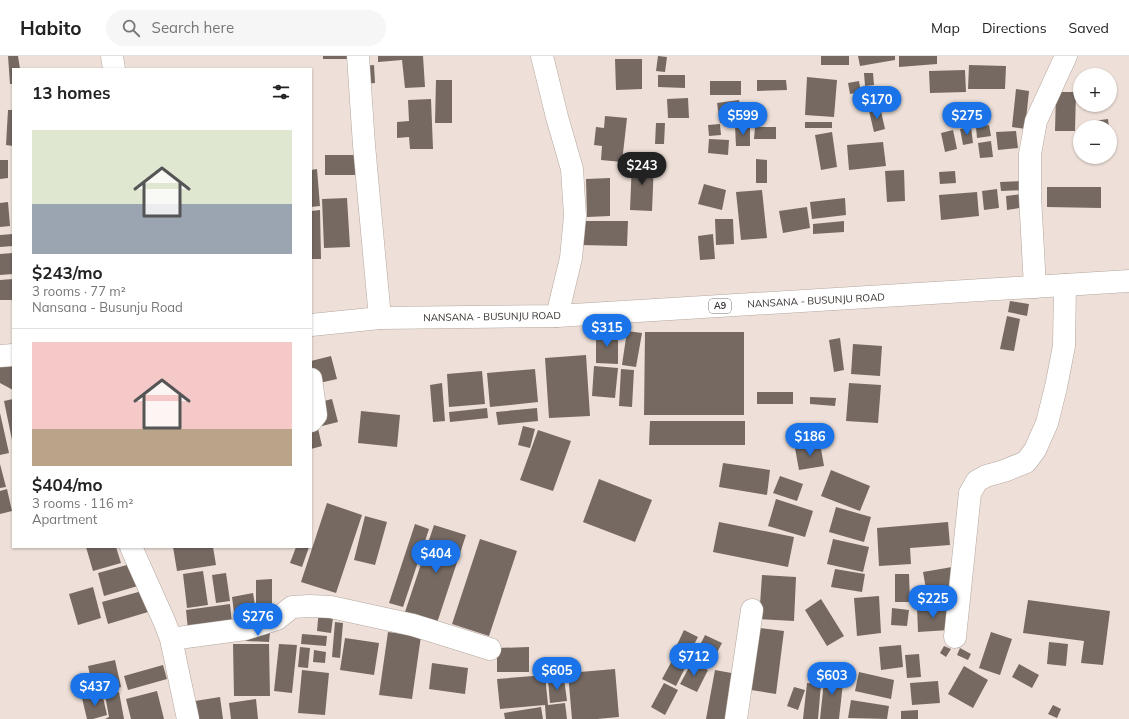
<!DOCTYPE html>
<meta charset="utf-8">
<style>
body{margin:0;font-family:Mulish,sans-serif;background:#f6f6f6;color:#222;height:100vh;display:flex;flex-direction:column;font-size:15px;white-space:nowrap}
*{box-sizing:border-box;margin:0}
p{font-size:13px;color:#767676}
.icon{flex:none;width:22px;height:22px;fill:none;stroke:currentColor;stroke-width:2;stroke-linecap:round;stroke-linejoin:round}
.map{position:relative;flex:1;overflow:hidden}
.drawer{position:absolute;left:12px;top:12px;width:300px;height:480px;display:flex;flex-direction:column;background:#fff;border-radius:0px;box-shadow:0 1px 3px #0004}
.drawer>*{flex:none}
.fabs{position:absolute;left:1073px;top:12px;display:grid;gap:8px}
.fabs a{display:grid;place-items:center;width:44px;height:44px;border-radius:50%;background:#fff;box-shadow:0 1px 3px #0004;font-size:20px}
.price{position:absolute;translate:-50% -34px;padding:0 9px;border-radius:14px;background:#1a73e8;color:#fff;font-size:13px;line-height:26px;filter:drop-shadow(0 1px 2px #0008)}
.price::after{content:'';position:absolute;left:50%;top:24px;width:12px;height:9px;margin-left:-6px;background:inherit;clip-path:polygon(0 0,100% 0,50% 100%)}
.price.active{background:#222;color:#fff}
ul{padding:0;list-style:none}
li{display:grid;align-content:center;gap:8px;height:212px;padding:0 20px}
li+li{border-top:1px solid #e0e0e0}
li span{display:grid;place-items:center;height:124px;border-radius:0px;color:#555}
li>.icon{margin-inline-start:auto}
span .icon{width:72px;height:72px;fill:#fffc;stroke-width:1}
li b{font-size:17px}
h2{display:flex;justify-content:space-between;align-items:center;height:48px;padding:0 20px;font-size:17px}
header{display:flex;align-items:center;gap:24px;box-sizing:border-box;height:56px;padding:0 20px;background:#fff;border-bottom:1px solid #e0e0e0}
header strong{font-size:19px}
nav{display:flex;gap:22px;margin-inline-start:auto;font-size:14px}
.search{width:280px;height:36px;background:#f6f6f6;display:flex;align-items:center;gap:10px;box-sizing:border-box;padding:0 14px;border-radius:22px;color:#767676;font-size:15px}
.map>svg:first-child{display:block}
.building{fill:#756962}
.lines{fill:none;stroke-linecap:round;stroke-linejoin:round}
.minor-casing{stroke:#b4a79f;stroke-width:23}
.major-casing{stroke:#b4a79f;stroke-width:23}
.minor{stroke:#fff;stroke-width:22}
.major{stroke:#fff;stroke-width:22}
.labels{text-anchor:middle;stroke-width:4;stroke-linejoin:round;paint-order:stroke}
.shield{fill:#fff;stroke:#726f6d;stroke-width:1}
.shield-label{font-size:9px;font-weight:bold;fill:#36312e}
.street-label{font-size:10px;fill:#36312e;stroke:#fff}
</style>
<header>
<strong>Habito</strong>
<div class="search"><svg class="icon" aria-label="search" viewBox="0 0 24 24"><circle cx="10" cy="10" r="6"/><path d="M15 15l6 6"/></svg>Search here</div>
<nav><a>Map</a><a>Directions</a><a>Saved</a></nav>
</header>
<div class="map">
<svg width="1129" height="663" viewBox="0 0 1129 663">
<rect width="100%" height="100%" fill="#eee0d8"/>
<path class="building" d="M8,0H18L20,13H13V28H10Z
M323,0H347V3H323Z
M378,0H423L425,31L405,32L402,4L378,6Z
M658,0L667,1L665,16L656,15Z
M821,0H849V9H821Z
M858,0H895V4L860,10Z
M899,0H937V8L899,11Z
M615,3H642V33L616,34Z
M374,9L375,27L364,28L363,10Z
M969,9L1006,10L1005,33H968Z
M965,14L966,36L930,37L929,15Z
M864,17H873L874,29L865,30Z
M658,19H685V32L658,31Z
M807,21L837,24L834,61L805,59Z
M436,24H452V67H435Z
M757,24H786L787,34L757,35Z
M710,25H741V39H710Z
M859,25L861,36L850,38L848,27Z
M863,32H873L874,49L864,50Z
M1016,33L1029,35L1025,73L1012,71Z
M1056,36H1076L1075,75H1055Z
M688,42L689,62H668L667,43Z
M431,43L433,93H410L409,81L397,82V66L409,65L408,44Z
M739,44L742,64L720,67L717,47Z
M880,51L885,73L874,76L869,55Z
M8,54H13V90L6,89Z
M605,60L627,62L622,106L601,104L602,90L594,89L596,71L604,72Z
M1108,63L1109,71H1094L1093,65Z
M805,66H832V72H805Z
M656,67H665L664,88H655Z
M720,68L721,79L709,80L708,69Z
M989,69L991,80L977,82L976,71Z
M735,70H750V90H736Z
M755,71H776V83H754Z
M971,71L973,87L963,89L960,73Z
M953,74L957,93L945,96L941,77Z
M1016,75L1018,92L998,94L996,76Z
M832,76L837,111L821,114L815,79Z
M709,83L729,84L728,99L708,97Z
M991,85L993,101L980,102L978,87Z
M883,86L886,110L849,114L847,89Z
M325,99H355V119H325Z
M756,103L767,104V127H756Z
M0,104H8V122L0,123Z
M632,106L654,107L652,155L630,154Z
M317,113L320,150L311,151V114Z
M904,114L905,145L887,146L885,115Z
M955,115L956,127L940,128L939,116Z
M610,122V160L587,161L586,123Z
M1024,125L1025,134L1001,135L1000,126Z
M704,128L726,134L722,154L698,148Z
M1047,131H1101V152L1047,151Z
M997,133L999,152L984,154L982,135Z
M762,134L767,182L741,184L736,136Z
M977,136L979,160L941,164L939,139Z
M1023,138L1025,151L1007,154L1006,140Z
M347,142L350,191L324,192L322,143Z
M845,142L846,159L812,163L810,146Z
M8,146L10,170L0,171V147Z
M807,151L810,172L783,177L779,155Z
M320,154L321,203H311V155Z
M715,163H733L734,188L716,189Z
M580,165H628L627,190L579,189Z
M844,165V176L813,178V168Z
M13,178V190L0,191V179Z
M713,178L715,203L700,204L698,180Z
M13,197V218L0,219V198Z
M13,223V244H0V224Z
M1010,245L1029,248L1027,260L1008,256Z
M1007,260L1020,263L1014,295L1000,293Z
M627,275L642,277L636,311L622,309Z
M596,276H618V308L596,307Z
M645,276H744V359H644Z
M840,282L844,314L834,316L829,284Z
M853,288L882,290L880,320L851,318Z
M586,299L590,360L549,362L545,302Z
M331,300L337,323L315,328L311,312V305Z
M2,305L13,310V334L0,327V309Z
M594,310L618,312L615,342L592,340Z
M535,313L538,346L490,351L487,317Z
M621,313L634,314L632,351L619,350Z
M482,315L485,348L449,351L447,318Z
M442,327L445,365L433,366L430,329Z
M849,327L881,329L878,367L846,365Z
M757,336H793V348H757Z
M810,341L836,342L835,350L810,348Z
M13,343V384H12L4,345Z
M332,343L338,366L322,370L316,347Z
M487,352L488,362L450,366L449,356Z
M537,352L538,365L498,369L496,356Z
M361,355L400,359L397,391L358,387Z
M0,357L9,397L0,399Z
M650,365H745V389H649Z
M317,368L322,390L311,393V369Z
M523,370L535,373L530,392L518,389Z
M538,374L571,385L553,435L520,424Z
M820,387L824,410L799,414L795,392Z
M723,407L770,414L767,439L719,431Z
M0,408L6,431L0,432Z
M831,414L870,430L860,455L821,440Z
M780,420L803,428L797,445L773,437Z
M599,423L652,444L635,486L583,466Z
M7,433L12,455L0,458V435Z
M776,443L813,455L805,481L768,470Z
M327,447L362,459L336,537L301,526Z
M836,451L871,461L864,486L829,476Z
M365,460L387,466L375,509L354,504Z
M719,466L794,481L788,511L713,496Z
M948,466L950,489L910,492L911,508L879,510L877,472Z
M415,468L429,473L403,551L389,547Z
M434,469L466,479L437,567L405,556Z
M480,483L517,495L489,580L452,568Z
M833,483L869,491L863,516L827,508Z
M86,491H116L121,507L93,515Z
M173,491H213L216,509L177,515Z
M296,491H309L302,511L290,507Z
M134,507L141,529L104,540L98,517Z
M952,511L956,534L927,539L923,516Z
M835,513L865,518L862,536L831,531Z
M203,515L208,549L187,552L183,518Z
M226,517L230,545L216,547L212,519Z
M895,518H909L910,546H895Z
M762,519L796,521L794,565L759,563Z
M272,523V551H256V524Z
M93,531L101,562L78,569L69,538Z
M142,535L148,556L108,568L102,546Z
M253,537L257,561L235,564L232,541Z
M879,540L881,577L857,580L854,542Z
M821,543L844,580L827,590L805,554Z
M1028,544L1110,555L1103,609L1081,607L1084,585L1023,577Z
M230,548L232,567L188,574L186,554Z
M948,550L949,574L918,576L917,551Z
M892,552L909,554L907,570L891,569Z
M319,553L334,554L331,577L317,575Z
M335,566L343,567L340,602L332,601Z
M759,572L784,575L776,638L751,634Z
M684,574L698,581L688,600L675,593Z
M388,576L421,580L412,643L379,639Z
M991,576L1012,583L1000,619L979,612Z
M246,577H270L269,586L246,585Z
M302,578L327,580L326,590L301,588Z
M705,579L722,587L709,612L693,603Z
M345,582L379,587L374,619L340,614Z
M1049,586L1068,588L1066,610L1047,608Z
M233,588H269L270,640H234Z
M279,588L297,589L292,637L274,635Z
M901,589L903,611L881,614L879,591Z
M944,590L951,593L946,601L940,597Z
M300,591L310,592L308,612L298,611Z
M529,591V616H497V592Z
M960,592L971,598L968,604L957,599Z
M314,594L326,596L325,607L313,606Z
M919,598L921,621L907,622L905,599Z
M675,599L688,606L676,630L662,623Z
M115,604L121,631L94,638L88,610Z
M692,606L708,614L697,636L680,628Z
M432,607L468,612L465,638L429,633Z
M1019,608L1039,619L1032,632L1012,621Z
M163,609L167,623L128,634L124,620Z
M964,610L988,624L973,652L948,638Z
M615,613L619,661L597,663H572L568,617Z
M302,614L329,617L325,659L298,657Z
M715,614L737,618L729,663H706Z
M825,616L844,618L839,663H820Z
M859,616L894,624L891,643L855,635Z
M89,619L92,634L80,637L77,622Z
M545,619L548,649L565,647L567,663H546L545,649L500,653L497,623Z
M564,622L567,645L550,647L548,624Z
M938,625L940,647L912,649L910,627Z
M664,627L678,634L665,659L651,651Z
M807,627L821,628L818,663H803Z
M794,631L805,634L798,654L787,650Z
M157,635L164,663H131L126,643Z
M119,636L124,663H105L109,661L105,639Z
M102,637L107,659L93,663H87L82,642Z
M220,641L223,663H197L195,645Z
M256,643L258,663H231L229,647Z
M851,644L889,650L887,663L848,662Z
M1053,649L1061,653L1057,662L1048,658Z
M541,651L543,663H505L504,657Z
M918,654V663H901V655Z"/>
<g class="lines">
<defs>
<path id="minor" d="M112,0L114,13
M358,0L364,89L380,262
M542,0L557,61L572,113L575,160L571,202L557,260
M1035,231L1030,140V98L1036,65L1066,0
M311,323L316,359L311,365
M131,491L165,567L171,583L188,663
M955,581L970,437L977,425L986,420L1004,415L1026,406L1035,394L1047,367L1056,331L1064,290L1065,229
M171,583L245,573L277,563L292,551L310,550L331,551L413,569L490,593
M736,663L752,554"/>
<path id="major" d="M311,269L380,262L557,260L1129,225
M0,300L13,299"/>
</defs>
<use href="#minor" class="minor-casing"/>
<use href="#major" class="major-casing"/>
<use href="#minor" class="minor"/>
<use href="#major" class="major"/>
</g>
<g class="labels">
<rect class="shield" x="709" y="243" width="22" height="14" rx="3"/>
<g class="shield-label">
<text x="720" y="253">A9</text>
</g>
<g class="street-label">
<text transform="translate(816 244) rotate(-3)" y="4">NANSANA - BUSUNJU ROAD</text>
<text transform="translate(492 260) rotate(-1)" y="4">NANSANA - BUSUNJU ROAD</text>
</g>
</g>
</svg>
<div class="fabs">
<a>+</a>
<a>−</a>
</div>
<b class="price" style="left:877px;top:64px">$170</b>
<b class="price" style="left:743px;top:80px">$599</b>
<b class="price" style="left:967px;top:80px">$275</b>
<b class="price active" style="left:642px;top:130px">$243</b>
<b class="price" style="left:607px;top:292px">$315</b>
<b class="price" style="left:810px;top:401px">$186</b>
<b class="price" style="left:436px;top:518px">$404</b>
<b class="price" style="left:933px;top:563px">$225</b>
<b class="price" style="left:258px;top:581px">$276</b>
<b class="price" style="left:694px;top:621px">$712</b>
<b class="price" style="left:557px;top:635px">$605</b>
<b class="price" style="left:832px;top:640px">$603</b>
<b class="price" style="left:95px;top:651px">$437</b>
<section class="drawer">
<h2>13 homes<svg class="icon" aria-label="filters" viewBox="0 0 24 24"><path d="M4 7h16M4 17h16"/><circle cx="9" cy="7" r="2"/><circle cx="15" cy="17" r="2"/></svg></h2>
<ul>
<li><span style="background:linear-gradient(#dfe7d0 60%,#9aa5b1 0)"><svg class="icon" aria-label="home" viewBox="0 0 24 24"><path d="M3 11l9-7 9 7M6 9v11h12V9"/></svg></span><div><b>$243/mo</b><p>3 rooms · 77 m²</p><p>Nansana - Busunju Road</p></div></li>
<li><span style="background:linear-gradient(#f6c9c9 70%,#b9a48a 0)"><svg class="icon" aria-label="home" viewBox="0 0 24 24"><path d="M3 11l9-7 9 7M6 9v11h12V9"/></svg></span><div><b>$404/mo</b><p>3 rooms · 116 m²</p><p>Apartment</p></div></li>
</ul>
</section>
</div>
